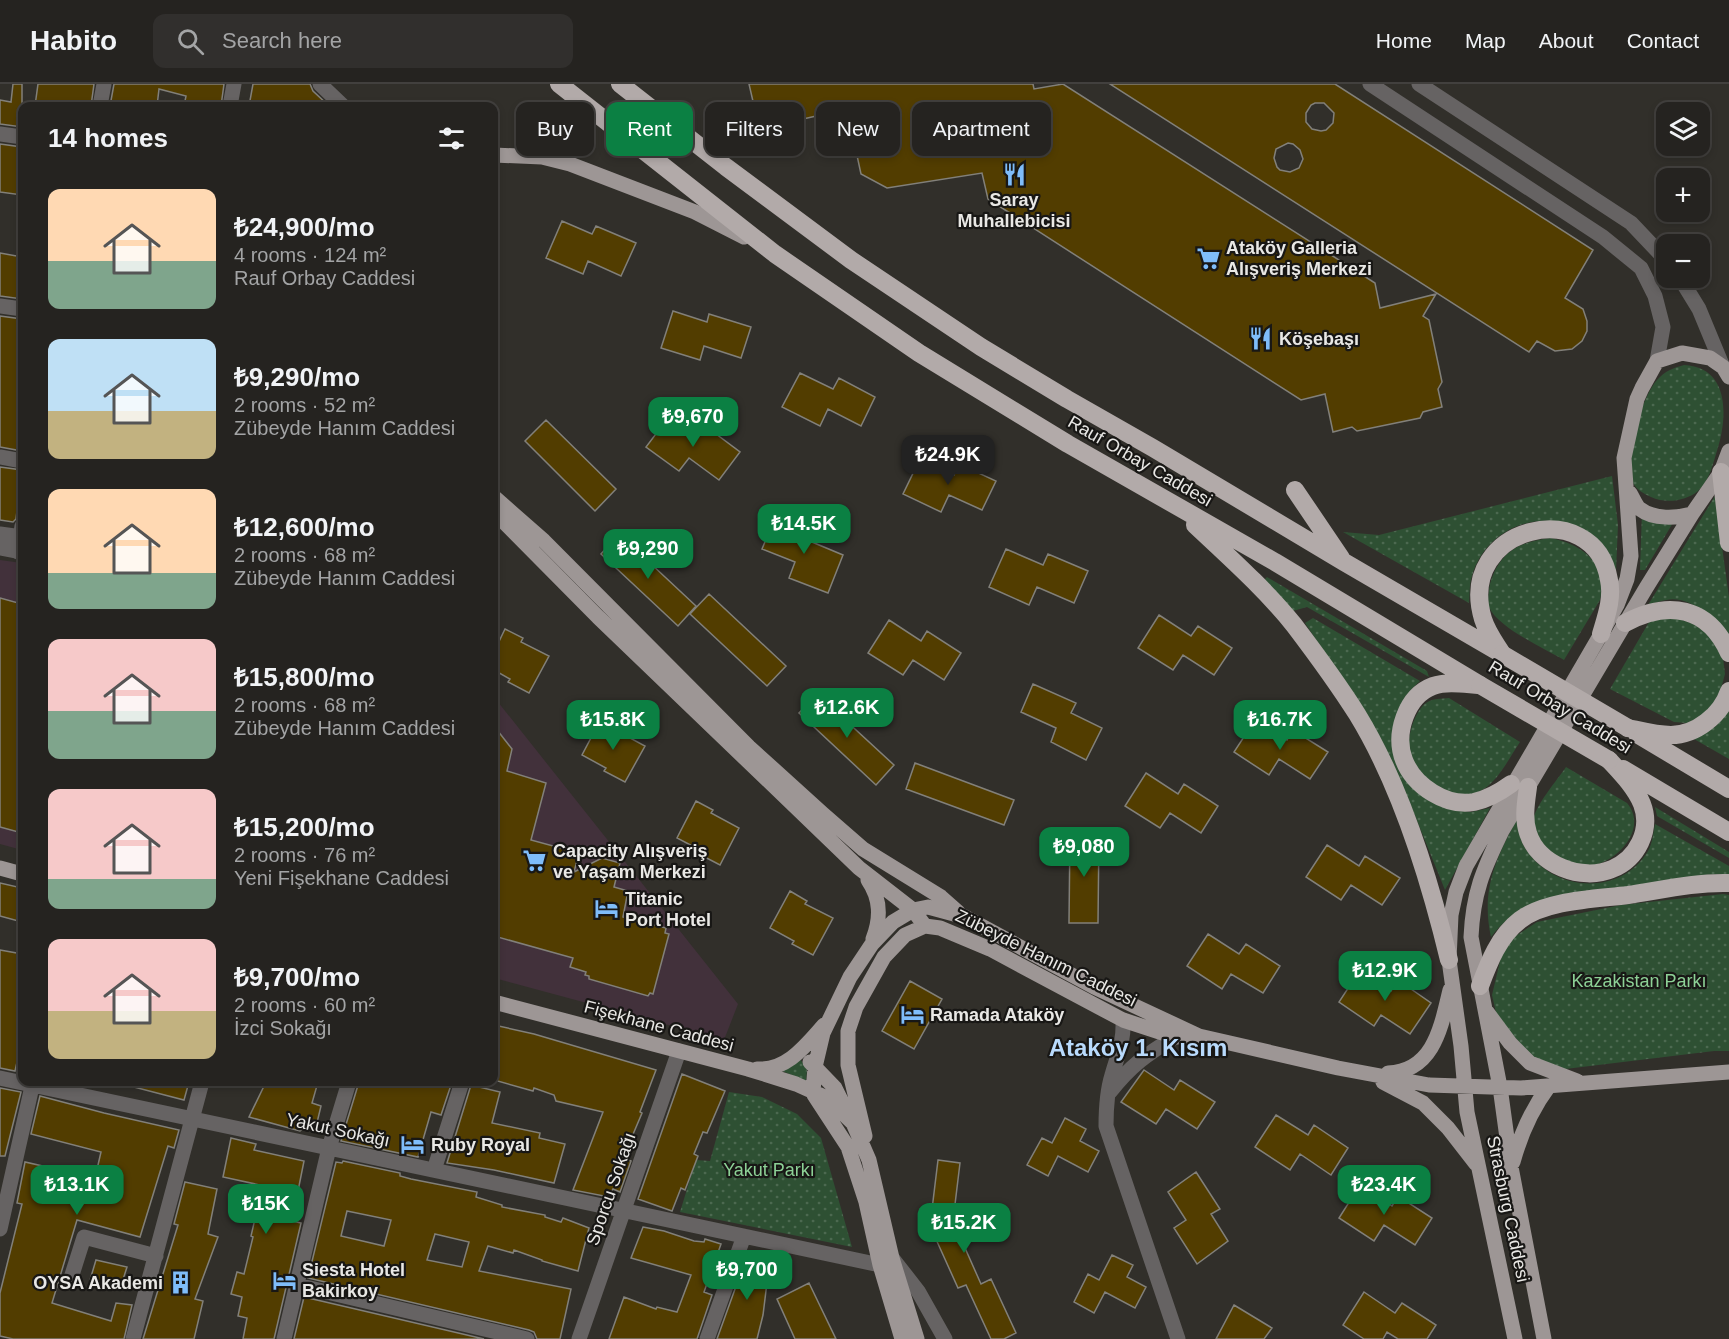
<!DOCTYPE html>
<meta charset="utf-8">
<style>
body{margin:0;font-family:Helvetica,sans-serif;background:#312f2d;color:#f1f3f6;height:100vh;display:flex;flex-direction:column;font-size:22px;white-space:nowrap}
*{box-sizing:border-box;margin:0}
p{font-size:20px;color:#a3a4a5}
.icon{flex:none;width:33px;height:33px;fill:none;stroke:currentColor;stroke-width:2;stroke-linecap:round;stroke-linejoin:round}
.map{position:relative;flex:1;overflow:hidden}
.details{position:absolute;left:18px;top:18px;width:480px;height:984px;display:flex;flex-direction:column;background:#252320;border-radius:12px;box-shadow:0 3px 9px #0003,0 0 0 2px #42403e}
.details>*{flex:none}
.hud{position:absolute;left:516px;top:18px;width:570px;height:54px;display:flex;gap:12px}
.controls{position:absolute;left:1656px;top:18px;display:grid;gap:12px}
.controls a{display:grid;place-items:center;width:54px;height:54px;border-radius:12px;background:#252320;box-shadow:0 3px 9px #0003,0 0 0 2px #42403e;font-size:30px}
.price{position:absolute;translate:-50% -51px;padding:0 14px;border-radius:12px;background:#0b8043;color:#fff;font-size:20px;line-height:39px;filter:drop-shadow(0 2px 3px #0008)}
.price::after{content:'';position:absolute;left:50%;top:36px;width:18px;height:14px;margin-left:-9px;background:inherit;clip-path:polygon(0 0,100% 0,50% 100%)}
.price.current{background:#222;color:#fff}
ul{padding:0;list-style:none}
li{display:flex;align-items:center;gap:18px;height:150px;padding:0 30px}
li span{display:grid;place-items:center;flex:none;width:168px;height:120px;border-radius:12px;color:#555}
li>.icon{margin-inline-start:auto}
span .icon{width:72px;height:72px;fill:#fffc;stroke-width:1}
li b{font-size:26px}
h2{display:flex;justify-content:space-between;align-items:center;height:72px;padding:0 30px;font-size:26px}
.pill{padding:0 21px;border-radius:12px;background:#252320;box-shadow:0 3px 9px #0003,0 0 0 2px #42403e;font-size:21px;line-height:54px}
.pill.current{background:#0b8043;color:#fff}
header{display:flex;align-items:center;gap:36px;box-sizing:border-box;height:84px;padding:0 30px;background:#252320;border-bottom:2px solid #42403e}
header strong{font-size:28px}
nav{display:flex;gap:33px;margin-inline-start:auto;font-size:21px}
.search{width:420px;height:54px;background:#312f2d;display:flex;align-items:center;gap:15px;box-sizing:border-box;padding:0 21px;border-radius:12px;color:#a3a4a5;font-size:22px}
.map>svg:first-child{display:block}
.commercial{fill:#42313b}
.grass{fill:url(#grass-dots)}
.building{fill:#523d00;stroke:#82807a;stroke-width:1.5;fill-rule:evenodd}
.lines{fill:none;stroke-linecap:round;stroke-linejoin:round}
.minor{stroke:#666363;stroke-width:15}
.major{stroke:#9d9695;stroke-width:15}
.highway{stroke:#b2aaa9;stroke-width:18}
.highway-bridge{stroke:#b2aaa9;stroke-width:18}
.labels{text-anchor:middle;stroke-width:4.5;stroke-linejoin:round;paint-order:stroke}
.poi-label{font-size:18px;font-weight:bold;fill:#e9e8e5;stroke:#181715;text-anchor:start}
.street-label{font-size:18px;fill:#e9e8e5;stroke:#181715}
.park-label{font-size:18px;fill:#8dd196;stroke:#181715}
.district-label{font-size:24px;font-weight:bold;fill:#b8dafc;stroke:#181715}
</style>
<header>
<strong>Habito</strong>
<div class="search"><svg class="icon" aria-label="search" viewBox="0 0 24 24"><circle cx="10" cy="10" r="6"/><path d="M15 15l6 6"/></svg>Search here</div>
<nav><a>Home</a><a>Map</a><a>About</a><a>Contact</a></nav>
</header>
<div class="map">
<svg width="1729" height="1255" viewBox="0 0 1729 1255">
<defs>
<pattern id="grass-dots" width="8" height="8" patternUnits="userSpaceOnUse" patternTransform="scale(1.5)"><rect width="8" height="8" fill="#2e5033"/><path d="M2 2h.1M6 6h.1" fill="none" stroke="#4c6950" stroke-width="1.8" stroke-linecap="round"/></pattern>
</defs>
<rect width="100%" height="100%" fill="#312f2a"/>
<path class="commercial" d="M0,476L22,479V766L0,760Z
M494,613L738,920L724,956L494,894Z"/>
<path class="grass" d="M1684,281C1729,283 1729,332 1716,370C1712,383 1709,397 1698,407C1686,417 1666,420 1651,413C1644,410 1637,406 1633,399C1623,376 1641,314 1657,296C1665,287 1673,284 1684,281Z
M1612,392L1618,441L1616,487C1612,479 1608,468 1603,462C1562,418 1489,434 1472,492C1469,500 1470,511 1469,519L1343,448L1379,451Z
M1715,412L1729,513V554C1713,537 1693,511 1666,516C1660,517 1654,519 1648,521Z
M1642,427L1674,437L1645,486H1640Z
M1551,454C1583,461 1608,479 1600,516L1564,576C1545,565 1497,543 1489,523C1487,517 1489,506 1490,500C1500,467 1519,458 1551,454Z
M1267,493L1427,587L1429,593L1307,523L1293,527L1264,496Z
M1313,534L1420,597C1401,614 1395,631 1393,657L1451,725L1471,728L1490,724L1445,806L1407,712L1373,642L1305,539Z
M1663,534L1679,535L1694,540L1708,550L1723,574L1725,590L1720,608L1712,621L1700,633L1687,639L1674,638L1610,605L1649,538Z
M1449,614L1520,658C1503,683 1489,719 1453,709C1443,706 1432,700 1423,695C1419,687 1413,678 1410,669C1406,655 1414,628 1426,619C1432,614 1442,615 1449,614Z
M1729,627V675L1694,655L1716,642Z
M1566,683L1627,719C1651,747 1610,786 1581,782C1569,781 1561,775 1551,769C1542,763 1533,751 1533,739C1532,725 1558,695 1566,683Z
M1655,723L1729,768V774L1657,732Z
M1517,735C1519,744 1520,755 1524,762C1550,808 1620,814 1648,767C1653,758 1653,749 1655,740L1729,782V790L1703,791L1535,819C1516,827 1503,837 1491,853C1481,807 1495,776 1517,735Z
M1723,810L1729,811V967H1714L1557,986L1531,972L1497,933L1492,911L1501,873L1514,853L1537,838L1621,821Z
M800,975L807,985L806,997L780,986Z
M729,1008L762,1013L797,1030L821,1054L852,1163L680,1128L696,1076L710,1077Z"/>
<path class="building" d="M13,0H22V43L0,40V16L11,18Z
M38,0H94L91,22H35Z
M114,0H224L221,22H184L186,12L159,5L157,22H110Z
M253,0H310L313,7L329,22H249Z
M749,0H1033L1034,5L1063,0L1375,199L1380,224L1436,210L1423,232L1429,236L1442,298L1438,305L1442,323L1423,328L1420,334L1357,347L1352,343L1333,348L1325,310L1301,316L988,115L982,89L887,104L861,90L847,25L777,41L755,26Z
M1110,0H1335L1593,166L1565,214L1583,225L1587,237V247L1582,257L1572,265L1555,267L1537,257L1529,268ZM1315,19H1324L1334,29L1333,39L1326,46L1321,47L1312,45L1306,38V29L1311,21ZM1288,59L1293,60L1300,66L1303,75L1299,84L1290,88L1280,86L1277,83L1274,74L1276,65Z
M0,60L22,63V111L0,108Z
M562,137L592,150L596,142L636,159L621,192L588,177L583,190L546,174Z
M0,169L22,173V215L0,212Z
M673,227L707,238L709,230L751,243L741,274L704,262L700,276L661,264Z
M0,232L22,235V367L0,363Z
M800,289L833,305L839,294L875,313L861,342L828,325L820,342L782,323Z
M671,330L698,350L704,341L740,368L719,396L689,374L679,387L646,363Z
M546,336L616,405L595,427L525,357Z
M920,375L954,391L959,380L996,397L982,426L949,411L941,428L903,410Z
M0,383L22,386L16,435L13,438L0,436Z
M775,434L816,450L812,458L843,471L828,509L789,494L795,478L762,465Z
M619,450L696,522L678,542L601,470Z
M1006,465L1043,481L1048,470L1088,487L1074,519L1037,503L1029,521L989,503Z
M709,510L786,582L767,602L690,530Z
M0,514L22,520V749L0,743Z
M1159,531L1191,552L1198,542L1232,564L1214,591L1183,571L1173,586L1138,564Z
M889,536L921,557L927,547L961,569L944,596L913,576L903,591L868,569Z
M505,545L523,554L521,558L549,572L529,609L508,598L510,595L494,586V568Z
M1033,600L1076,619L1071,629L1102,644L1086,676L1051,658L1056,644L1021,628Z
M817,610L894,681L876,701L799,629Z
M601,635L619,644L617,647L645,662L625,698L604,687L606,684L582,671Z
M1255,636L1287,656L1293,646L1328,668L1310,695L1279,675L1269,691L1234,668Z
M494,642L512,665L507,687L546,699L531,756L579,769L574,788L602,774L620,779L614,803L628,807L623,833L666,844L665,849L669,850L653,910L650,909L648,912L589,895V892L585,891L586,888L570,883L573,874L494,852Z
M915,679L1014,716L1004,741L906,705Z
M1146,689L1178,710L1184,700L1218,722L1201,749L1170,729L1160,744L1125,722Z
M696,717L713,726L711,729L739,744L720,781L699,770L700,766L677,754Z
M1070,748H1099L1098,839H1069Z
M1327,761L1359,782L1365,772L1400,794L1382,821L1351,801L1341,816L1306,793Z
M0,799L22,804V838L0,832Z
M790,807L807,817L805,820L833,834L813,871L792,860L794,857L770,844Z
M1208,850L1239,870L1246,860L1280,882L1263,909L1231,890L1222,905L1187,882Z
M0,866L22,870V956L15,987L0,984Z
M1360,886L1391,907L1398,896L1431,919L1410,950L1381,931L1374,942L1339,918Z
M910,897L942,915L914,965L882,947Z
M494,941L534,950L656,986L640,1028L642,1029L623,1074L631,1077L620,1108L613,1105L609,1113L573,1106L603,1028L556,1017L554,1011L534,1004L533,1007L494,996Z
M1144,986L1174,1006L1180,996L1215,1018L1197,1045L1166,1025L1156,1040L1121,1018Z
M682,990L725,1007L707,1049L703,1048L694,1070L698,1072L685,1106L681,1104L672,1127L638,1115Z
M131,998H189L184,1016L130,1002Z
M266,998H318L312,1019L321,1022L315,1047L304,1044L300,1047L249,1033Z
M359,998H387L406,1003L408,998H452L441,1031L431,1028L418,1073L341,1057Z
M471,1001L500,1008L492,1039L540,1049L539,1054L565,1060L554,1099L494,1086L447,1079Z
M0,1004L21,1008L5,1072H0Z
M40,1012L104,1029L179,1046L174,1064L168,1062L140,1153L77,1136L52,1219L111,1237L116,1219L132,1221L124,1255H13L0,1252V1209L22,1120L17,1119L25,1078L95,1094L101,1068L31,1050Z
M1276,1031L1308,1051L1314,1041L1348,1064L1331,1091L1300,1070L1290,1086L1255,1063Z
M1065,1034L1086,1045L1080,1057L1099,1067L1088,1088L1058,1072L1048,1092L1027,1081L1042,1054L1052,1059Z
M231,1054L256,1060L254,1066L304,1077L292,1137L301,1139L274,1255H243L247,1234L238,1232L242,1213L231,1210L237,1188L244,1190L253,1153L251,1152L261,1109H258L260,1101L223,1093Z
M938,1076L960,1079L953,1137L981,1200L991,1195L1016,1249L1004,1255H991L966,1201L958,1204L930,1142Z
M343,1077L400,1089V1092L411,1095L477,1108L476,1113L502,1121V1123L545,1131V1133L561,1138L563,1134L589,1144L578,1187L542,1177V1176L514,1166L513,1169L488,1162L479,1187L571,1205L560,1255H537L534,1248L529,1246L308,1194L336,1078L342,1079ZM347,1127L391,1136L384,1162L341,1152ZM435,1150L469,1158L462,1183L427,1176Z
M1196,1088L1220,1125L1211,1130L1228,1157L1197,1180L1174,1144L1186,1136L1168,1108Z
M185,1098L217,1105L208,1150L218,1153L195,1215L203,1217L194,1255H143L178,1141L174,1140Z
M1360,1101L1392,1122L1398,1112L1432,1134L1415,1161L1384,1141L1374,1157L1339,1134Z
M643,1143L664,1147L694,1157L704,1158L705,1155L721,1160L704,1208L712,1211L697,1255H609L624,1213L656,1225L657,1223L677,1228L691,1191L631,1174Z
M748,1169L770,1174L763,1231L757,1255H717Z
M1112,1171L1133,1181L1127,1193L1146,1203L1135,1224L1105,1208L1094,1229L1074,1218L1088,1190L1099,1196Z
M96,1176L127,1183L121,1202L90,1196Z
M809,1199L836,1255H795L777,1215Z
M1364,1208L1395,1229L1402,1219L1436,1241L1427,1255H1398L1387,1248L1383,1255H1364L1343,1241Z
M304,1213L484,1255H294Z
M1234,1221L1272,1244L1264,1255H1216Z"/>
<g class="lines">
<path class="minor" d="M320,0L343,22
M1370,0L1603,153L1641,184L1655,212L1663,243L1657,277
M1419,0L1631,139L1666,176
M100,22L104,0
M230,22L234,0
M0,50L22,53
M1680,194L1699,225L1723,283
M0,222L22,225
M0,373L22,377
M0,450L22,453
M0,464L22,468
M18,468L22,442
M1123,936C1124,958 1118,970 1112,991C1107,1007 1106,1025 1106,1042L1178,1255
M0,994L880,1181
M1110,1008C1130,982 1147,970 1175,953
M434,1086L462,998
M0,1145L33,998
M893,1175L918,1207L945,1255
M71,1194L84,1153L156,1172
M297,1201L527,1255
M133,1255L202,998
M284,1255L329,1064L349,998
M579,1255L679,967
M707,1255L744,1152"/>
<path class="major" d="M494,71L542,73L570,80L695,128L744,153
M1630,409C1633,414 1636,422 1640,425C1654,436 1677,434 1692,430
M494,413L544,457L749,663L823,730L863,765L941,813L958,828
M494,428L598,533L859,784L913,826L925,842
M0,784L22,790
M868,796C881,815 881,834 873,855
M494,918L748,985L796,1000L827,1014L853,1039L869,1076L892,1174L917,1255
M1487,928L1510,959L1530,979L1577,997
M810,978L835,1004L847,1028
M757,985C787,987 806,961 824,941
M1388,989C1434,987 1441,943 1450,906
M1383,998L1423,1019L1448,1044L1476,1080
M813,1008L815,983L823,949L850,893L872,860L893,838L913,826L928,823L965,833L1094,903L1199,952L1338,984L1429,1001L1521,1004L1729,988
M814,1011L848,1063L866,1118L880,1181L902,1255
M865,1052L848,981V947L856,923L884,873L905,851L925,842L940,844L990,865L1123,936L1175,953L1197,952
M1513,1078C1521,1049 1531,1026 1549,1002
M1515,1255L1467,1028L1461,962L1449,876L1451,831L1456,808L1466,782L1601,550L1617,521L1627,495L1631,472L1624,374L1637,315L1642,304L1657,277L1682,269L1710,274L1723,283L1729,293
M1544,1255L1511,1083L1500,1003L1471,853C1473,809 1483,786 1502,747L1646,504L1692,430L1721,388L1729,367"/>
<path class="highway" d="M559,0L775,170L919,269L1068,360L1275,478L1480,601
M620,0L726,83L851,176L981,263L1067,315L1153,364L1344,478L1502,570
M1721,388L1729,459
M1295,406L1341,474
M1195,441C1229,473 1265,505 1294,541C1316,570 1338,600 1357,630C1400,700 1430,797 1449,876
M1625,539C1668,516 1708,522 1729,569
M1501,568C1494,557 1487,548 1483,535C1455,441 1595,410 1609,496C1613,514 1606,533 1601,550
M1479,601C1464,600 1447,597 1433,602C1406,612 1394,650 1404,676C1414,702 1446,723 1474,718C1488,715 1500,708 1511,700
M1628,644C1642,647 1657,651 1671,651C1696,651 1721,631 1729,607
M1637,650L1729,705
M1623,685L1729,748
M1528,703C1526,718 1523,734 1528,749C1538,781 1582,798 1612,785C1637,775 1652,746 1642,720C1635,703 1621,689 1609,676
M1480,902C1489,878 1499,852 1520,836C1546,816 1596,815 1628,811C1661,806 1695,798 1729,799"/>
<path class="highway-bridge" d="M1502,570L1628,644
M1480,601L1609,676"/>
</g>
<defs>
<symbol id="restaurant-bare" viewBox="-9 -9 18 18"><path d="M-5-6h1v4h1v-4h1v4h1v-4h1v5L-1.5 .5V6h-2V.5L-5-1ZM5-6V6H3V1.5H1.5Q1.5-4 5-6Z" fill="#7fbdfa" stroke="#181715" stroke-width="2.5" paint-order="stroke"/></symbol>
<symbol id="supermarket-bare" viewBox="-9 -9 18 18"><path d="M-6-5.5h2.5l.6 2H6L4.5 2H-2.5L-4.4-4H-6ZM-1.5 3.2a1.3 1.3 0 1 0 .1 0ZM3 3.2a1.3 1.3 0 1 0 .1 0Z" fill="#7fbdfa" stroke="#181715" stroke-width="2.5" paint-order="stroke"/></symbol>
<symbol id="hotel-bare" viewBox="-9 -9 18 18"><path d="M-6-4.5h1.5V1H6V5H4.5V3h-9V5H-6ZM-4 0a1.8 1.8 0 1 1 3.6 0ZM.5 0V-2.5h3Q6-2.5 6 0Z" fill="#7fbdfa" stroke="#181715" stroke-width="2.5" paint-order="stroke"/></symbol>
<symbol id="building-bare" viewBox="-9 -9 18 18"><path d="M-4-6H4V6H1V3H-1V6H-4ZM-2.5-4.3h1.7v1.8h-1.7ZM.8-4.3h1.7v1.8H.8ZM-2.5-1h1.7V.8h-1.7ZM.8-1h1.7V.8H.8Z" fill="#7fbdfa" stroke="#181715" stroke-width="2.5" paint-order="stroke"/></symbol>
</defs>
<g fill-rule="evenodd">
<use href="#restaurant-bare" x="998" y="74" width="33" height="33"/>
<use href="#supermarket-bare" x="1192" y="158" width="33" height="33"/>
<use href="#restaurant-bare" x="1244" y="238" width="33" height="33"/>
<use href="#supermarket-bare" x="518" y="760" width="33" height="33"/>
<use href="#hotel-bare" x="590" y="808" width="33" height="33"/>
<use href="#hotel-bare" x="896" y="914" width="33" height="33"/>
<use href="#hotel-bare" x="396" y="1044" width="33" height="33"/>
<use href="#hotel-bare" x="268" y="1180" width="33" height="33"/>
<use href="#building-bare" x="164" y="1182" width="33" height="33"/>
</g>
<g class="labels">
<g class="poi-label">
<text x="1014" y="122" text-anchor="middle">Saray<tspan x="1014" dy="21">Muhallebicisi</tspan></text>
<text x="1226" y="170">Ataköy Galleria<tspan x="1226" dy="21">Alışveriş Merkezi</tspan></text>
<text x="1279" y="261">Köşebaşı</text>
<text x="553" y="773">Capacity Alışveriş<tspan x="553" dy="21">ve Yaşam Merkezi</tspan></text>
<text x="625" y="821">Titanic<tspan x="625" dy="21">Port Hotel</tspan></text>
<text x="930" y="937">Ramada Ataköy</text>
<text x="431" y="1067">Ruby Royal</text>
<text x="302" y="1192">Siesta Hotel<tspan x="302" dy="21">Bakirkoy</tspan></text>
<text x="163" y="1205" text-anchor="end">OYSA Akademi</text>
</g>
<g class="street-label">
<text transform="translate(1140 377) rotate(30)" y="6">Rauf Orbay Caddesi</text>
<text transform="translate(1560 623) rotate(31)" y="6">Rauf Orbay Caddesi</text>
<text transform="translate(1046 874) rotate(26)" y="6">Zübeyde Hanım Caddesi</text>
<text transform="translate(659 942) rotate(15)" y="6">Fişekhane Caddesi</text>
<text transform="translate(338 1046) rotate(12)" y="6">Yakut Sokağı</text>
<text transform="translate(611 1105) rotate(-71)" y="6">Sporcu Sokağı</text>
<text transform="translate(1508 1125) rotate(78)" y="6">Strasburg Caddesi</text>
</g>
<g class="park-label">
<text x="1639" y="903">Kazakistan Parkı</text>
<text x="769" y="1092">Yakut Parkı</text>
</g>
<g class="district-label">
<text x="1138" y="972">Ataköy 1. Kısım</text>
</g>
</g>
</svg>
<div class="controls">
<a><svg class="icon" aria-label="layers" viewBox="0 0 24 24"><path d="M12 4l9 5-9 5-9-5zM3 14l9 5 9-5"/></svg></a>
<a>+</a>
<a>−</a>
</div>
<b class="price" style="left:693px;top:364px">₺9,670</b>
<b class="price current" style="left:948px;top:402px">₺24.9K</b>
<b class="price" style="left:804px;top:471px">₺14.5K</b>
<b class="price" style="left:648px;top:496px">₺9,290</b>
<b class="price" style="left:847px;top:655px">₺12.6K</b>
<b class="price" style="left:613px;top:667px">₺15.8K</b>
<b class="price" style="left:1280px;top:667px">₺16.7K</b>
<b class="price" style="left:1084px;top:794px">₺9,080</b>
<b class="price" style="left:1385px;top:918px">₺12.9K</b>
<b class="price" style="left:77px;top:1132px">₺13.1K</b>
<b class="price" style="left:1384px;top:1132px">₺23.4K</b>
<b class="price" style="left:266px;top:1151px">₺15K</b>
<b class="price" style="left:964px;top:1170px">₺15.2K</b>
<b class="price" style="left:747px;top:1217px">₺9,700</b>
<div class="hud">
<a class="pill">Buy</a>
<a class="pill current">Rent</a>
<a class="pill">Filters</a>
<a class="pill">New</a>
<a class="pill">Apartment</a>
</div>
<section class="details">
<h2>14 homes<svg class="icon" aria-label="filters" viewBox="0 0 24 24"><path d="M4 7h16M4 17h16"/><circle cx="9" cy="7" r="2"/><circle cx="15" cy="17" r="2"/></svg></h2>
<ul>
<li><span style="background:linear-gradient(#ffd9b3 60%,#7fa58c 0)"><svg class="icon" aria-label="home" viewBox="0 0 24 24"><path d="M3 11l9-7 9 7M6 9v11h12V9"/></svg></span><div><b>₺24,900/mo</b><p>4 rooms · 124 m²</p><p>Rauf Orbay Caddesi</p></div></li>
<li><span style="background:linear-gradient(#bfe0f5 60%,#c2b280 0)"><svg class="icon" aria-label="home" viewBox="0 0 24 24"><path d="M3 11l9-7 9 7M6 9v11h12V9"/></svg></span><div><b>₺9,290/mo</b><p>2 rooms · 52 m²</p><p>Zübeyde Hanım Caddesi</p></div></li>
<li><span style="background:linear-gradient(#ffd9b3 70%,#7fa58c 0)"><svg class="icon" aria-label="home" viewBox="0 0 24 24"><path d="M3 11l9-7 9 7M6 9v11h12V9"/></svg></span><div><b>₺12,600/mo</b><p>2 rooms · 68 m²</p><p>Zübeyde Hanım Caddesi</p></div></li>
<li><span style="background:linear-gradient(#f6c9c9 60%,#7fa58c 0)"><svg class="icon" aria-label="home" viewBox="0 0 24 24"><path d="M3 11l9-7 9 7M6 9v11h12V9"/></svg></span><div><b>₺15,800/mo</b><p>2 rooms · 68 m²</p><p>Zübeyde Hanım Caddesi</p></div></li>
<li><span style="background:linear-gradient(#f6c9c9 75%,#7fa58c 0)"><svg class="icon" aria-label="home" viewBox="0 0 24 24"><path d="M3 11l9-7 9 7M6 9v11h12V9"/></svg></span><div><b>₺15,200/mo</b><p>2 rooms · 76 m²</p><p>Yeni Fişekhane Caddesi</p></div></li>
<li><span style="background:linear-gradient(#f6c9c9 60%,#c2b280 0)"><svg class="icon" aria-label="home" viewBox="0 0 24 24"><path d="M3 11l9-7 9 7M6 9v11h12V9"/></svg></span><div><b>₺9,700/mo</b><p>2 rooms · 60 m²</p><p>İzci Sokağı</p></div></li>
</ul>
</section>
</div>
